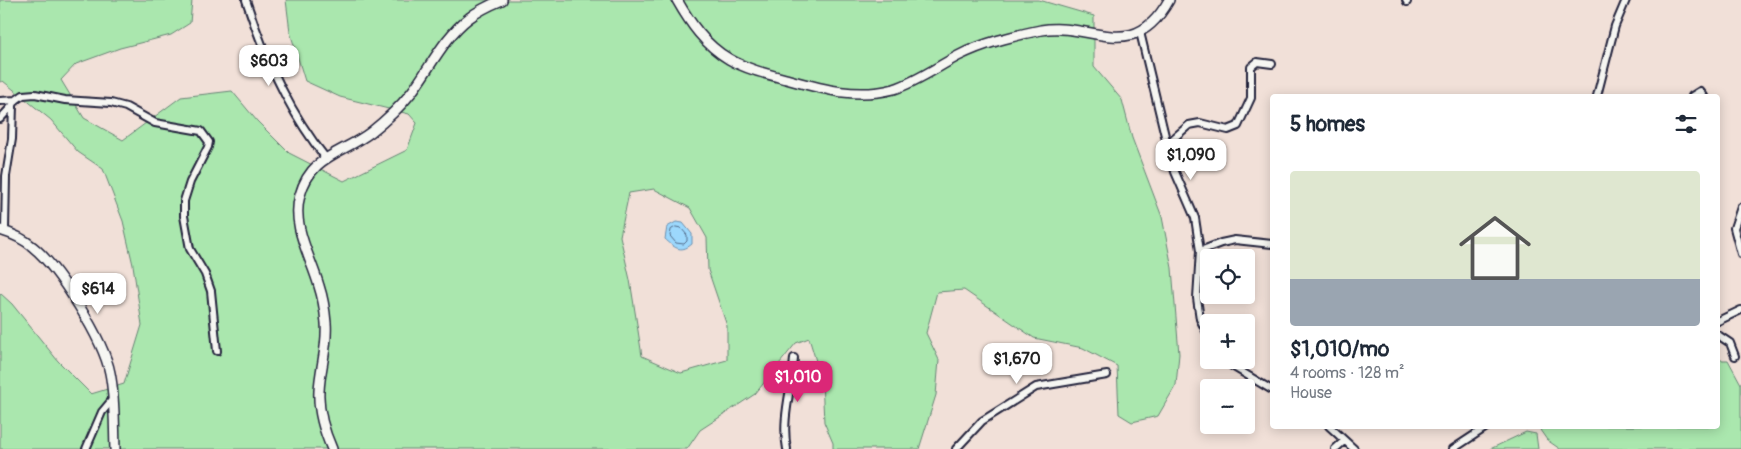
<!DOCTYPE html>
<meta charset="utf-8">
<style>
body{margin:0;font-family:Pangolin,sans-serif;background:#f2f2f3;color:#1f2937;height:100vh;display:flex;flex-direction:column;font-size:19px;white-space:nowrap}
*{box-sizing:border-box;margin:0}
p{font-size:16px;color:#747a83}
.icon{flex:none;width:28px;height:28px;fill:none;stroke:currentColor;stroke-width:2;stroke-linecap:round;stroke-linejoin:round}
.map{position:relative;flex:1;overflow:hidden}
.details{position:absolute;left:1270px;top:94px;width:450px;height:335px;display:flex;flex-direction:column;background:#fff;border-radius:5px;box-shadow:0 2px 12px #0003}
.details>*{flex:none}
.fabs{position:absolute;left:1200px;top:249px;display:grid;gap:10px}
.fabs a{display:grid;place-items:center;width:55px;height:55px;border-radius:5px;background:#fff;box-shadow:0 2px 12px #0003;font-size:25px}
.price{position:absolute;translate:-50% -42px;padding:0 11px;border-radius:10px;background:#fff;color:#222;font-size:16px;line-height:32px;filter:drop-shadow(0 1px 2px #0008)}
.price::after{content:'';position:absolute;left:50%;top:30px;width:15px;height:11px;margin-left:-8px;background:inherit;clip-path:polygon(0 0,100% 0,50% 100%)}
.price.current{background:#db2777;color:#fff}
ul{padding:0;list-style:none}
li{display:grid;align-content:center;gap:10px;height:265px;padding:0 20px}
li+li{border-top:1px solid #e0e1e3}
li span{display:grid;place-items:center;height:155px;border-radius:5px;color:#555}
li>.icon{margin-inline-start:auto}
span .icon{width:90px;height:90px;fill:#fffc;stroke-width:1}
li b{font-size:21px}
h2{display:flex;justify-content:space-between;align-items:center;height:60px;padding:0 20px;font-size:21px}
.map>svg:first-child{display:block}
.green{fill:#aae7ae;stroke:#668474;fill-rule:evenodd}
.water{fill:#9cd8fd;stroke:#6b8faf}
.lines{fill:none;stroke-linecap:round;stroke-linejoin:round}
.shore{stroke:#536b89;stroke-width:1}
.minor-casing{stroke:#22223b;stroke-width:10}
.secondary-casing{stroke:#22223b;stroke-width:12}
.minor{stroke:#f6f6f2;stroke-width:6}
.secondary{stroke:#f6f6f2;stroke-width:9}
</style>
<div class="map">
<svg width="1741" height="449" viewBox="0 0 1741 449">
<rect width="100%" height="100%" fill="#f1e0d8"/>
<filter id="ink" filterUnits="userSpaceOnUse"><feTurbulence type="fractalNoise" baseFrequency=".02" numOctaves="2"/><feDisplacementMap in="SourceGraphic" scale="10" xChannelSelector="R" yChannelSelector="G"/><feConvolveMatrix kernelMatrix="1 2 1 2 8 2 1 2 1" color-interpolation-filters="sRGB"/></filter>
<g filter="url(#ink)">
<path class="green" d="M0,0H192L190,23L171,35L120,48L76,64L61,80L84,118L123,140L181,97L232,91L257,121L289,153L344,181L407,150L417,123L409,114L340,97L305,81L290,32L286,0H1039L1094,16V67L1122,100L1132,138L1162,217L1172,268L1179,354L1176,385L1158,416L1132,422L1119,414L1117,366L1083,348L1034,338L964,290L937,292L926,333L939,360L936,395L919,449H833V443L824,422L822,381L809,338L796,343L755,394L700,430L687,449H0V293L12,304L58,361L91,394L124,384L142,325L133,265L123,221L103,169L78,152L51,120L3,81L0,82ZM654,189L690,208L707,238L708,270L727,326V360L681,373L642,356L630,280L620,236L629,193Z
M1718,360H1728L1741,384V449H1560L1547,440L1540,430L1545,426H1718Z
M1526,432L1536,434L1538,449H1490Z"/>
<path class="water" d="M676,222L683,223L692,234V244C680,254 674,247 665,239L667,227Z"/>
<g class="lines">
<path class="shore" d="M676,227L681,228L687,235V241L684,244L676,243L670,236L671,230Z"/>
<defs>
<path id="minor" d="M246,0C264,56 288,111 325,157
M1406,0L1407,2
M1140,32L1167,144L1175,172L1195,218L1200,251L1197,298L1200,319L1209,337
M1597,96L1615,26L1626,0
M1692,96L1700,91L1704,96
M0,101L16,100
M0,119L13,105
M1167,144L1189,125L1200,123L1228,130L1238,126L1251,98V67L1257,62L1272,64
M1741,207L1734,228L1741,254
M5,231L6,176L12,139L13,105L16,100L23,95L35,94L65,100L111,103L126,107L155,123L201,131L209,142L208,147L190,182L184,201V216L190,249L205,274L211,291L217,351
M1200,251L1221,243L1235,240L1272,244
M1718,321L1741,310
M1718,335L1730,343L1735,356
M1227,360L1232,366L1272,390
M1329,426L1354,449
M86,449L102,412L112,400
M787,449C781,418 792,389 794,358
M956,449L982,421L1036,387L1107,375
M1335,449L1344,441
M1453,449L1488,426"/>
<path id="secondary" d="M677,0C690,23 705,45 729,59C746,69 767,74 786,79C822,89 856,99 894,89C916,82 937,67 958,56C983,43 1013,36 1041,30C1092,21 1133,65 1169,0
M0,230C13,234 23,238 33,247C59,268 104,341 110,373C115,397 114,424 115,449
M332,449C324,431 318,411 319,391C320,368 328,347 326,323C325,311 323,298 319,286C311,257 291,226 300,195C311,155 342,154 371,132C385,121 400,107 411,93C430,68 444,37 469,18C479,10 490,5 502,0"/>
</defs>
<use href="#minor" class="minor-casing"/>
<use href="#secondary" class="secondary-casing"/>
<use href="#minor" class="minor"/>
<use href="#secondary" class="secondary"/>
</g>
</g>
</svg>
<div class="fabs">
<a><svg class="icon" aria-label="locate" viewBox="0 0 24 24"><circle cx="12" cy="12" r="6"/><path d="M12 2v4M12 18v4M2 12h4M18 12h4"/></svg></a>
<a>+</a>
<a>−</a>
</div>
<b class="price" style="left:269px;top:87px">$603</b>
<b class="price" style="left:1191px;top:181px">$1,090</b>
<b class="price" style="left:98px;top:315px">$614</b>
<b class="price" style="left:1017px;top:385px">$1,670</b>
<b class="price current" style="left:798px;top:403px">$1,010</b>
<section class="details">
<h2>5 homes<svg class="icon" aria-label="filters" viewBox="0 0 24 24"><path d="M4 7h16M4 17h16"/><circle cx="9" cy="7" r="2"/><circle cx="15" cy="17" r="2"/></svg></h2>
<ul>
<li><span style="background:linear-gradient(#dfe7d0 70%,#9aa5b1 0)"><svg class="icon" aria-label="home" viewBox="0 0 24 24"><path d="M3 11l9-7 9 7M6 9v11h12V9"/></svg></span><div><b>$1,010/mo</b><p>4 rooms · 128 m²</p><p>House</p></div></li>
</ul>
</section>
</div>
